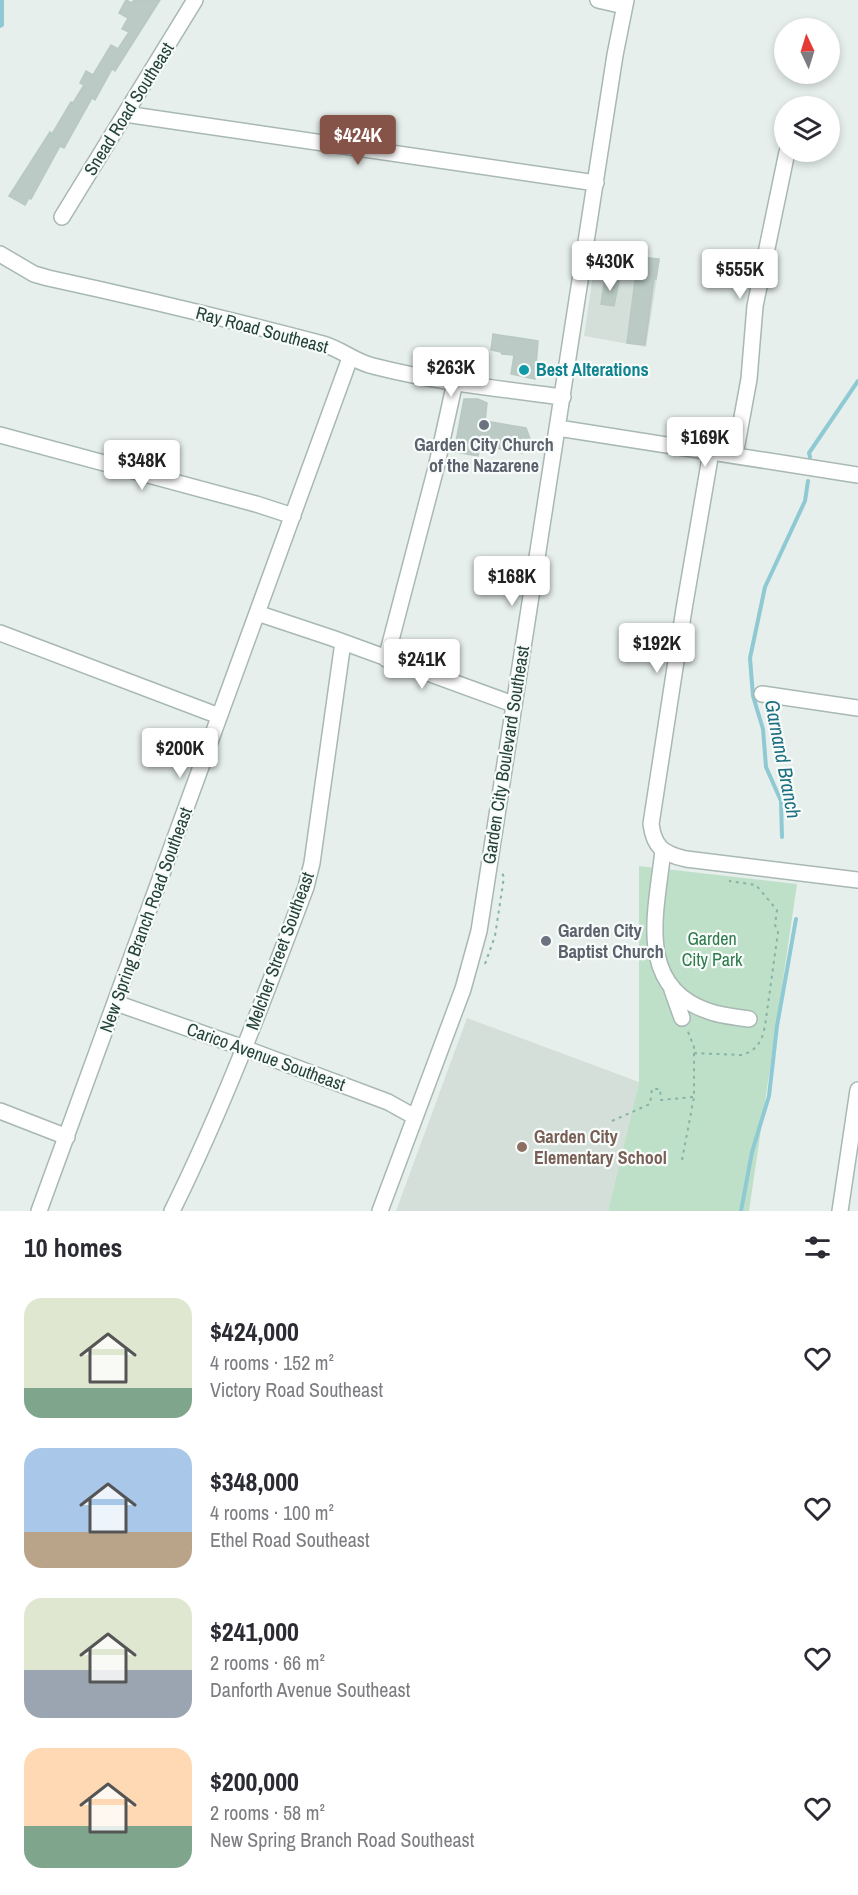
<!DOCTYPE html>
<meta charset="utf-8">
<style>
body{margin:0;font-family:"Archivo Narrow",sans-serif;background:#f7f7f7;color:#2b2b33;height:100vh;display:flex;flex-direction:column;font-size:22px;white-space:nowrap}
*{box-sizing:border-box;margin:0}
p{font-size:20px;color:#7c7c81}
.icon{flex:none;width:33px;height:33px;fill:none;stroke:currentColor;stroke-width:2;stroke-linecap:round;stroke-linejoin:round}
.map{position:relative;height:1211px;overflow:hidden}
.details{display:flex;flex-direction:column;background:#fff;flex:1}
.details>*{flex:none}
.needle{width:39px;rotate:356deg}
.buttons{position:absolute;left:774px;top:18px;display:grid;gap:12px}
.buttons a{display:grid;place-items:center;width:66px;height:66px;border-radius:50%;background:#fff;box-shadow:0 3px 9px #0003;font-size:30px}
.price{position:absolute;translate:-50% -51px;padding:0 14px;border-radius:6px;background:#fff;color:#222;font-size:20px;line-height:39px;filter:drop-shadow(0 2px 3px #0008)}
.price::after{content:'';position:absolute;left:50%;top:36px;width:18px;height:14px;margin-left:-9px;background:inherit;clip-path:polygon(0 0,100% 0,50% 100%)}
.price.selected{background:#855347;color:#fff}
ul{padding:0;list-style:none}
li{display:flex;align-items:center;gap:18px;height:150px;padding:0 24px}
li span{display:grid;place-items:center;flex:none;width:168px;height:120px;border-radius:18px;color:#555}
li>.icon{margin-inline-start:auto}
span .icon{width:72px;height:72px;fill:#fffc;stroke-width:1}
li b{font-size:26px}
h2{display:flex;justify-content:space-between;align-items:center;height:72px;padding:0 24px;font-size:26px}
.map>svg:first-child{display:block}
.built{fill:#d4dfda}
.green{fill:#bfe0c8}
.lines{fill:none;stroke-linecap:round;stroke-linejoin:round}
.stream{stroke:#8ec9d4;stroke-width:4}
.building{fill:#bbcac4;stroke:#b8c9c2;stroke-width:1.5}
.minor-casing{stroke:#a8b8b2;stroke-width:18}
.path{stroke:#86b3a5;stroke-width:2;stroke-dasharray:3 4.5;stroke-linecap:butt}
.minor{stroke:#fff;stroke-width:15}
.culture-dot{fill:#0f9aa8;stroke:#f7fbf9;stroke-width:2}
.worship-dot{fill:#6b7280;stroke:#f7fbf9;stroke-width:2}
.education-dot{fill:#8d6e63;stroke:#f7fbf9;stroke-width:2}
.labels{text-anchor:middle;stroke-width:4.5;stroke-linejoin:round;paint-order:stroke}
.street-label{font-size:18px;fill:#24423a;stroke:#f7fbf9}
.culture-label{font-size:18px;font-weight:bold;fill:#0d838f;stroke:#f7fbf9;text-anchor:start}
.worship-label{font-size:18px;font-weight:bold;fill:#5b616d;stroke:#f7fbf9}
.park-label{font-size:18px;fill:#2d7a4b;stroke:#f7fbf9}
.education-label{font-size:18px;font-weight:bold;fill:#785e54;stroke:#f7fbf9;text-anchor:start}
.water-label{font-size:20px;font-style:italic;fill:#1c6f80;stroke:#f7fbf9}
</style>
<div class="map">
<svg width="858" height="1211" viewBox="0 0 858 1211">
<rect width="100%" height="100%" fill="#e6efeb"/>
<path class="built" d="M597,248L660,260L646,347L584,336Z
M467,1018L639,1082L608,1211H396Z"/>
<path class="green" d="M639,866L797,884L749,1211H608L639,1082Z"/>
<g class="lines">
<path class="stream" d="M0,26L2,25V0
M810,457L809,453L858,381
M782,837L781,801L766,767L763,729L753,696L750,658L765,587L805,501L808,481
M741,1211L752,1152L769,1096L777,1026L796,919"/>
</g>
<path class="building" d="M126,0L132,3L134,0H160L115,71L112,69L95,100L92,98L64,148L60,146L31,199L29,198L25,205L9,196L50,132L52,134L71,102L73,103L84,85L80,83L86,71L93,75L111,45L118,49L129,32L122,29L128,18L119,13Z
M638,257L659,259L656,279H654L645,345L627,343Z
M605,278L619,281L614,306L601,304Z
M493,334L538,341L535,379L511,374L514,355L502,354L501,352L491,350Z
M464,399H478L487,403L485,421L526,428L530,439L522,453L480,445L478,456L454,452Z"/>
<g class="lines">
<defs>
<path id="minor" d="M598,0L624,6
M125,114L596,183
M62,217L195,0
M0,254L34,274L48,278C140,298 232,320 323,344C341,349 355,362 373,366C435,382 500,389 563,397
M558,428L858,475
M0,435L256,504L293,516
M711,452L684,609L651,824C654,847 663,854 686,859L858,880
M735,455L749,379L755,306L787,152
M257,613L332,638L513,704
M0,633L219,716
M386,659L436,468L455,382
M762,694L858,708
M663,850C657,909 634,986 708,1011C721,1016 736,1017 749,1019
M672,990L682,1018
M116,1003L244,1048L388,1102L415,1117
M0,1111L67,1137
M39,1211L350,358
M172,1211C224,1106 265,996 306,887L312,863L343,642
M380,1211L463,989L479,931L615,55L626,0
M840,1211L858,1090"/>
</defs>
<use href="#minor" class="minor-casing"/>
<path class="path" d="M485,964L495,936L504,877L502,873
M694,1053L741,1055C757,1051 762,1041 765,1026L778,932L775,925L777,910L756,885L729,881
M612,1121L650,1104L652,1089H660L661,1100L693,1097
M682,1160L694,1097V1047L687,1029"/>
<use href="#minor" class="minor"/>
</g>
<circle class="culture-dot" cx="524" cy="370" r="6"/>
<g class="worship-dot">
<circle cx="484" cy="425" r="6"/>
<circle cx="546" cy="941" r="6"/>
</g>
<circle class="education-dot" cx="522" cy="1147" r="6"/>
<g class="labels">
<g class="street-label">
<text transform="translate(129 109) rotate(-58)" y="6">Snead Road Southeast</text>
<text transform="translate(262 330) rotate(15)" y="6">Ray Road Southeast</text>
<text transform="translate(506 755) rotate(-81)" y="6">Garden City Boulevard Southeast</text>
<text transform="translate(146 920) rotate(-70)" y="6">New Spring Branch Road Southeast</text>
<text transform="translate(280 951) rotate(-70)" y="6">Melcher Street Southeast</text>
<text transform="translate(266 1057) rotate(20)" y="6">Carico Avenue Southeast</text>
</g>
<g class="culture-label">
<text x="536" y="376">Best Alterations</text>
</g>
<g class="worship-label">
<text x="484" y="451">Garden City Church<tspan x="484" dy="21">of the Nazarene</tspan></text>
<text x="558" y="937" text-anchor="start">Garden City<tspan x="558" dy="21">Baptist Church</tspan></text>
</g>
<g class="park-label">
<text x="712" y="945">Garden<tspan x="712" dy="21">City Park</tspan></text>
</g>
<g class="education-label">
<text x="534" y="1143">Garden City<tspan x="534" dy="21">Elementary School</tspan></text>
</g>
<g class="water-label">
<text transform="translate(783 759) rotate(79)" y="7">Garnand Branch</text>
</g>
</g>
</svg>
<div class="buttons">
<a><svg class="needle" viewBox="-14 -14 28 28"><path d="M0-13l5 13h-10z" fill="#e53935"/><path d="M0 13l5-13h-10z" fill="#7c7c81"/></svg></a>
<a><svg class="icon" aria-label="layers" viewBox="0 0 24 24"><path d="M12 4l9 5-9 5-9-5zM3 14l9 5 9-5"/></svg></a>
</div>
<b class="price selected" style="left:358px;top:166px">$424K</b>
<b class="price" style="left:610px;top:292px">$430K</b>
<b class="price" style="left:740px;top:300px">$555K</b>
<b class="price" style="left:451px;top:398px">$263K</b>
<b class="price" style="left:705px;top:468px">$169K</b>
<b class="price" style="left:142px;top:491px">$348K</b>
<b class="price" style="left:512px;top:607px">$168K</b>
<b class="price" style="left:657px;top:674px">$192K</b>
<b class="price" style="left:422px;top:690px">$241K</b>
<b class="price" style="left:180px;top:779px">$200K</b>
</div>
<section class="details">
<h2>10 homes<svg class="icon" aria-label="filters" viewBox="0 0 24 24"><path d="M4 7h16M4 17h16"/><circle cx="9" cy="7" r="2"/><circle cx="15" cy="17" r="2"/></svg></h2>
<ul>
<li><span style="background:linear-gradient(#dfe7d0 75%,#7fa58c 0)"><svg class="icon" aria-label="home" viewBox="0 0 24 24"><path d="M3 11l9-7 9 7M6 9v11h12V9"/></svg></span><div><b>$424,000</b><p>4 rooms · 152 m²</p><p>Victory Road Southeast</p></div><svg class="icon" aria-label="heart" viewBox="0 0 24 24"><path d="M12 20l-8-8c-3-5 5-10 8-4 3-6 11-1 8 4z"/></svg></li>
<li><span style="background:linear-gradient(#a9c7e8 70%,#b9a48a 0)"><svg class="icon" aria-label="home" viewBox="0 0 24 24"><path d="M3 11l9-7 9 7M6 9v11h12V9"/></svg></span><div><b>$348,000</b><p>4 rooms · 100 m²</p><p>Ethel Road Southeast</p></div><svg class="icon" aria-label="heart" viewBox="0 0 24 24"><path d="M12 20l-8-8c-3-5 5-10 8-4 3-6 11-1 8 4z"/></svg></li>
<li><span style="background:linear-gradient(#dfe7d0 60%,#9aa5b1 0)"><svg class="icon" aria-label="home" viewBox="0 0 24 24"><path d="M3 11l9-7 9 7M6 9v11h12V9"/></svg></span><div><b>$241,000</b><p>2 rooms · 66 m²</p><p>Danforth Avenue Southeast</p></div><svg class="icon" aria-label="heart" viewBox="0 0 24 24"><path d="M12 20l-8-8c-3-5 5-10 8-4 3-6 11-1 8 4z"/></svg></li>
<li><span style="background:linear-gradient(#ffd9b3 65%,#7fa58c 0)"><svg class="icon" aria-label="home" viewBox="0 0 24 24"><path d="M3 11l9-7 9 7M6 9v11h12V9"/></svg></span><div><b>$200,000</b><p>2 rooms · 58 m²</p><p>New Spring Branch Road Southeast</p></div><svg class="icon" aria-label="heart" viewBox="0 0 24 24"><path d="M12 20l-8-8c-3-5 5-10 8-4 3-6 11-1 8 4z"/></svg></li>
</ul>
</section>
